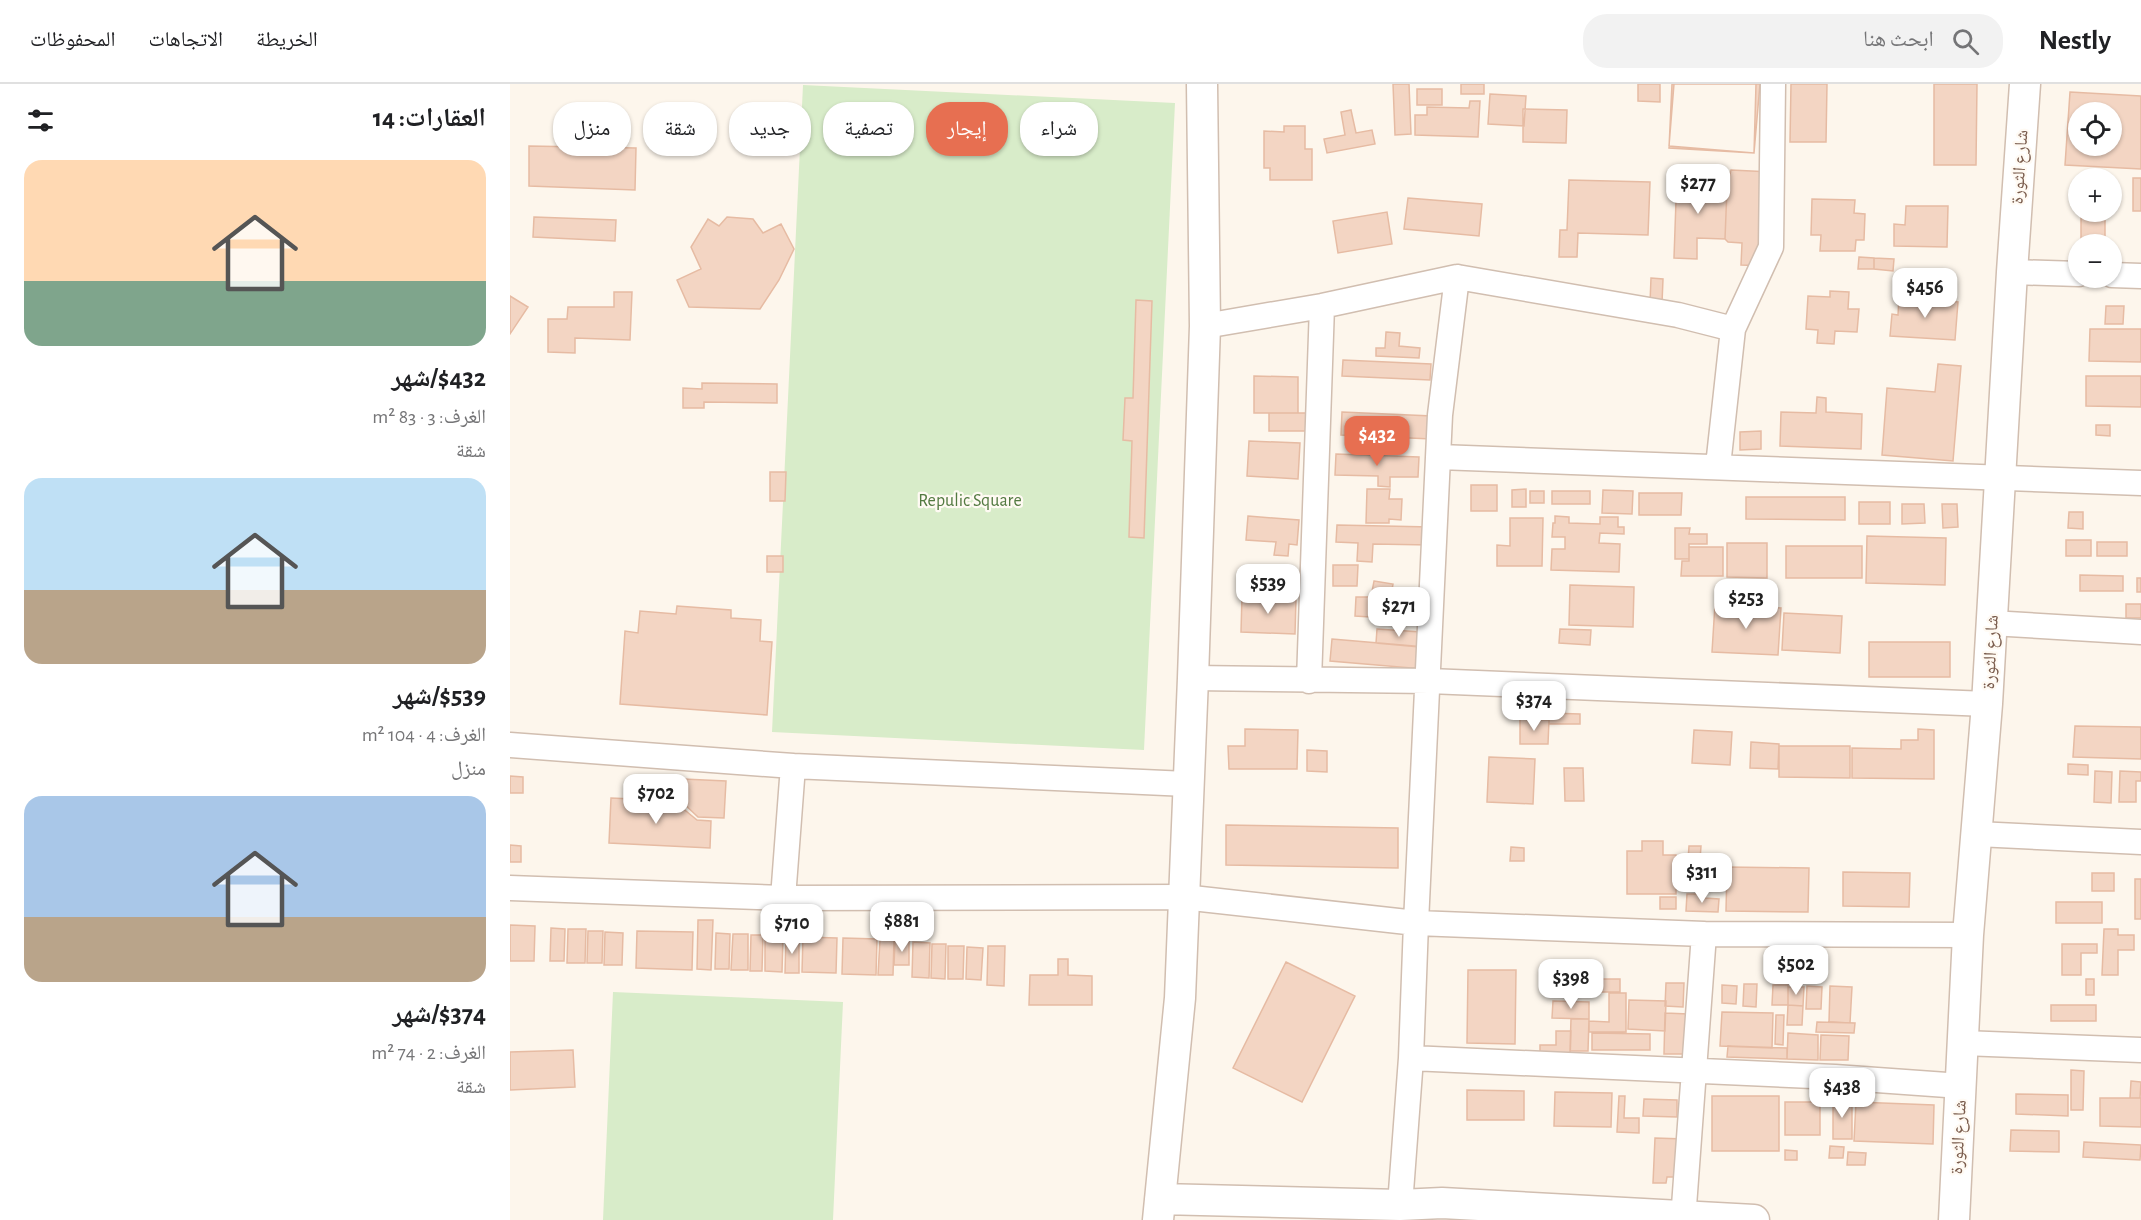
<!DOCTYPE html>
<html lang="ar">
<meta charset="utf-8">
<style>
body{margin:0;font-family:"Alegreya Sans","Noto Naskh Arabic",sans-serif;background:#f2f2f2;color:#202124;direction:rtl;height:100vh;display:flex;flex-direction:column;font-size:22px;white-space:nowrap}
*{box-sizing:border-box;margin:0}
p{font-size:20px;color:#757577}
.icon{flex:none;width:33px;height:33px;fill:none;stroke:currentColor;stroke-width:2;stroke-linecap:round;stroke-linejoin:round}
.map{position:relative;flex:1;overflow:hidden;direction:ltr}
.drawer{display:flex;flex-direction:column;background:#fff;width:510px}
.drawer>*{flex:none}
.banner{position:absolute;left:18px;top:18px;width:570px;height:54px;direction:rtl;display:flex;gap:12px}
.controls{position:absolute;left:1558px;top:18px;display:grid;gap:12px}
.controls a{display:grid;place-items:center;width:54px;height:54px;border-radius:50%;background:#fff;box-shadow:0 2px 4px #0004;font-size:30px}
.price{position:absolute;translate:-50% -51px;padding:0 14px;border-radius:12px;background:#fff;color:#222;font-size:20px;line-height:39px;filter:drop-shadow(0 2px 3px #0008)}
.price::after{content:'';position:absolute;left:50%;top:36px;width:18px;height:14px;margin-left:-9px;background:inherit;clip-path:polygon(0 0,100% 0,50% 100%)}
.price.current{background:#e76f51;color:#fff}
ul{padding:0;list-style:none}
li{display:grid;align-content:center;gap:12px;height:318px;padding:0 24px}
li span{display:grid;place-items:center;height:186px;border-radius:18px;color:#555}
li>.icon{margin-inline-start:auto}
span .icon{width:108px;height:108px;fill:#fffc;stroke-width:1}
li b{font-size:26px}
h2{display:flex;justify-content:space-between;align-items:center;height:72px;padding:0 24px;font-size:26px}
.chip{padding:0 21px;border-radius:24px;background:#fff;box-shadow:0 2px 4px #0004;font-size:21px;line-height:54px}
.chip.current{background:#e76f51;color:#fff}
header{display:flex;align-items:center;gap:36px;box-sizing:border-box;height:84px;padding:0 30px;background:#fff;border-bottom:2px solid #e0e0e0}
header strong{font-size:28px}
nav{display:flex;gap:33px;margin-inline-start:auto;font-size:21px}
.search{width:420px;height:54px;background:#f2f2f2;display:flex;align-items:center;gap:15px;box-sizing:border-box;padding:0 21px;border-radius:24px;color:#757577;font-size:22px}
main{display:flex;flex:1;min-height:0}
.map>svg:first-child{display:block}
.green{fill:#d8ecc9}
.building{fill:#f3d5c3;stroke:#e6bba3;stroke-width:1.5;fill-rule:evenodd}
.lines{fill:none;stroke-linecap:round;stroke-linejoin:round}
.minor-casing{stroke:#d1beb0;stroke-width:27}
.tertiary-casing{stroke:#d1beb0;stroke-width:33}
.minor{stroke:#fff;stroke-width:24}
.tertiary{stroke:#fff;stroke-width:30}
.labels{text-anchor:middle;stroke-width:4.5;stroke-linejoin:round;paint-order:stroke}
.street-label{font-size:18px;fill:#7a5c4d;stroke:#fffaf3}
.park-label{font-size:18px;fill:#537a41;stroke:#fffaf3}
</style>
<header>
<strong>Nestly</strong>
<div class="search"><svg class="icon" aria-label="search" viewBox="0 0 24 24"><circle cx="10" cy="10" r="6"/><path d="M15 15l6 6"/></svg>ابحث هنا</div>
<nav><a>الخريطة</a><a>الاتجاهات</a><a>المحفوظات</a></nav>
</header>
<main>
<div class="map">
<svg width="1631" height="1136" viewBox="0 0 1631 1136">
<rect width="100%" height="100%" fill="#fdf6ec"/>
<path class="green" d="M293,1L665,19L634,666L262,648Z
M103,908L333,918L323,1136H93Z"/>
<path class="building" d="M883,0H899L901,50L885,51Z
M951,0H974V10H951Z
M1128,0H1150V18L1128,17Z
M1162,0H1246L1244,69L1159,64Z
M1164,0H1250L1244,69L1159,62Z
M1281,0H1317L1316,58H1280Z
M1424,0H1467L1466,81H1424Z
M907,5H932V21H907Z
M1560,8L1631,12V85L1555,81ZM1569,28H1602V62H1569Z
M980,10L1016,12L1014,42L978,40Z
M960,17H970L968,53L905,51V31H917V23L959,24Z
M1013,25L1057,26L1056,59L1013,58Z
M841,26L846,49L862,46L865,60L817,69L814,55L835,51L831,28Z
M774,42H795V65H802V96H760V84H754V47L774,48Z
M19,62L126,64L125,106L19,102Z
M1221,86L1261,88L1258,182L1231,181L1232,159L1218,158L1215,155L1217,104Z
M1167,88L1186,89V102L1217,104L1215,155L1187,154V175L1164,174Z
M1623,94H1631V127H1623Z
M1059,96L1140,98L1138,151L1068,149L1067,173H1049L1050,146H1057Z
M898,114L972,120L969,152L894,145Z
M1302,115L1345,116L1344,129L1355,130L1354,156H1346L1345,167H1310L1311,151H1301Z
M1396,122H1438L1437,163L1384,162V140L1395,141Z
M877,128L882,160L828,169L823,137Z
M1571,128H1595V155H1571Z
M24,133L106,136L105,157L23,153Z
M217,133L243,135L253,149L271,140L284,165L269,196L250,225L179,223L167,196L191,185L181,163L198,135L209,142Z
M1349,173L1364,174V185H1348Z
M1364,174L1384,175L1383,187L1364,185Z
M1141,194L1153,195L1152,219H1140Z
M1320,207L1339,208L1338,225H1349L1347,248L1325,247L1324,260L1307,259L1308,246L1296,245L1298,212L1320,213Z
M104,208H122L120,256L65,254V269L38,268V235H57L58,223H104Z
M0,212L18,223L0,250Z
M1389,213L1448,218L1445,256L1380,252L1382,230L1388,231Z
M626,216L642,217L634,454L619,453L622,357L613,356L615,314H623Z
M1596,222H1614L1613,240H1595Z
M1580,245H1631V278L1579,277Z
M876,248L890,249L889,262L910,264L909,274L866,272V264H875Z
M833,276L921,280L920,296L832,292Z
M1428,280L1451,282L1443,377L1372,371L1377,304L1425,308Z
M744,292L788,293V329H744Z
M1576,292H1631V323L1576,322Z
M192,299L267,300V319L194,318V324H173V304L192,305Z
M1307,313L1316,314V328L1352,330L1351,365L1270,362L1271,328L1306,329Z
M832,328L922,332V355L831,351Z
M759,329H798V347H759Z
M1586,341H1600V352L1586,351Z
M1251,347V365L1230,366V348Z
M739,357L790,359L788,395L737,392Z
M826,370L909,373L908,393H880V403L868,402V392L825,391Z
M260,388H276L275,417H260Z
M961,401H987V427H961Z
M857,405H880L879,415H892L891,436L879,435V439H856Z
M1016,405V423H1002V406Z
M1093,406L1123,407L1122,430L1092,429Z
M1020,407H1034V419H1020Z
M1042,407H1080V420H1042Z
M1129,409H1172L1171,431H1129Z
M1236,413H1335V436L1236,435Z
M1349,418H1380V440H1349Z
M1392,420H1414L1415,439L1392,440Z
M1432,420H1447L1448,443L1433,444Z
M1559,428H1573V445L1558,444Z
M738,432L789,436L787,461L779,460L778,472L764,471L766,458L736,456Z
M1045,432L1059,433V439L1090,440V433H1108V443H1114V450L1090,449L1089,459L1110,460L1109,488L1041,486L1042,465H1055V453H1042L1043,439H1045Z
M1000,434H1033L1032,482H987V461L1000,462Z
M827,441L921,443L920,461L863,460L862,478L847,477L848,459L826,458Z
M1165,444H1180L1179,450H1197V460H1179V475H1165Z
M1357,452L1436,454L1435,501L1356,499Z
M1556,456H1581V472H1556Z
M1587,458H1617V472H1587Z
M1217,459H1257V494L1217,493Z
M1276,462H1352V494H1276Z
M1179,463H1213V492H1171L1172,477H1179Z
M257,472H273V488H257Z
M823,481H848L847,502H823Z
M1570,491L1613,492V507H1570Z
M1627,494H1631V508H1627Z
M748,497L775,499L774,511L747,509Z
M864,497L883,500L880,517L861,513Z
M1060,501L1124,503L1123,543L1059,541Z
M732,512L786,514L785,550L731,548Z
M846,513H861L860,533L845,532Z
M1205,520L1271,524L1268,571L1202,568Z
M1616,520H1631V534H1616Z
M167,522L221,526V534L251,536L250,557L262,558L257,631L110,620L115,547L128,549L130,527L166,530Z
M1274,529L1332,532L1330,569L1272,566Z
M867,545L911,548L909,563L866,559Z
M1050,545L1081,546L1080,561L1049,559Z
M822,555L915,563L913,585L820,577Z
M1359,558H1440V593H1359Z
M1039,629L1070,630V640H1039Z
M1010,635L1039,636L1038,660H1010Z
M1565,642L1631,643V675L1563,673Z
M735,645L788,646L787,685H719L718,662H735Z
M1408,645L1424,646V695L1342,694V664L1391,665V656H1408Z
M1184,646L1222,648L1220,681L1182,679Z
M1241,658L1269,660L1268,685L1240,684Z
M1269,662H1340V694L1269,693Z
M797,666L817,667V688L797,687Z
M979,673L1025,675L1023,720L977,718Z
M1558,680L1578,681V691L1558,690Z
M1054,684H1073L1074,717H1055Z
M1585,687L1602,688L1601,719L1584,718Z
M1610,687L1631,688V697H1626V718H1609Z
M0,692L13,693V709H0Z
M173,695L216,697L214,734L188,733L171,717Z
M101,714L144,716L151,723H171L187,736L201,737L200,764L99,759Z
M716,741L888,744V784L716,781Z
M1132,757H1153V771H1166V810H1117V767H1132Z
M0,761L11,762V778H0Z
M1179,762H1191L1189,790H1177Z
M1001,763L1014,764V777H1000Z
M1217,783L1299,784L1298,828L1216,827Z
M1333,788L1400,789L1399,823L1333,822Z
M1582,789H1604V807H1582Z
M1625,795H1631V835H1625Z
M1177,810H1196L1195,814L1209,815L1208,828L1176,827Z
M1150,813H1166V825H1150Z
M1546,818H1592V839H1546Z
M188,836H203L201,886L187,885Z
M0,841L25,842L24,877H0Z
M41,844L55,845L54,877H40Z
M58,845H76L75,879H57Z
M1594,845H1608V851H1624V866H1608V891H1592Z
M78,847H93L92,879H77Z
M127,847L183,848L182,886L126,884Z
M95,848L113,849L112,881H94Z
M206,849L220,850L219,885H205Z
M223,850H238V886H221Z
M241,851H253L252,887H240Z
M255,852H273L272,888L255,887Z
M276,852H289V889H275Z
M293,853L327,854L326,889L292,888Z
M333,854L367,855L366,891L332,890Z
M370,856H384L383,891H368Z
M385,857L399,858V881H384Z
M403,858L420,859L419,894L402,893Z
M422,860H436L435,895L421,894Z
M1552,860H1587V869H1571V891H1552Z
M438,862H454L453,895H438Z
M478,862H495L494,902L477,901Z
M457,863L473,864L471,896L456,895Z
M548,875H558V891L582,892V921H519L520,891H548Z
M776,878L845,912L792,1018L723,984Z
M1061,881H1080V895H1070V909H1033V889H1061Z
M958,886H1006L1005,960L957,959Z
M1080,895H1110V908H1079Z
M1576,895H1584V911H1576Z
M1156,899H1174L1173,923L1155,922Z
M1234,900H1247L1246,923L1233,922Z
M1212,901L1227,902L1226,920L1212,919Z
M1263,901H1278V921H1262Z
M1297,902L1312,903L1311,925H1296Z
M1320,902L1342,903L1340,939L1319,938Z
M1278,903H1294L1293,922L1278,921Z
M1099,909H1116V948H1079V937L1099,938Z
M1119,916L1156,917L1155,947L1118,945Z
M1043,917L1079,918V935L1042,934Z
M1278,921L1293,922L1292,941H1277Z
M1541,921H1586V937H1541Z
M1212,928L1263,929L1262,964L1210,962Z
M1155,929L1178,930L1177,970H1154Z
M1266,931H1274L1273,961L1265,960Z
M1061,935H1079L1078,967H1060Z
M1307,938L1345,939L1344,949L1306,948Z
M1046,947H1061L1060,976L1030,975V961H1046Z
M1082,949L1140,950V966H1082Z
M1278,949L1308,951V976L1277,975Z
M1311,951L1339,952L1338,976H1310Z
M1218,962L1277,964V975L1217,973Z
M63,966L65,1003L0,1006V968Z
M1561,986L1574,987L1573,1026H1561Z
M1621,997L1631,998L1630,1014H1620Z
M957,1006L1014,1007V1036H957Z
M1045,1008L1102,1009L1101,1043L1044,1042Z
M1506,1010L1558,1011V1032L1506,1030Z
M1109,1012H1115L1114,1034H1129V1049L1107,1048Z
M1202,1012H1269V1067H1202Z
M1590,1014H1631V1043L1590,1042Z
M1134,1015L1167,1016V1033L1133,1032Z
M1323,1015H1342V1055H1323Z
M1275,1018H1310V1051H1275Z
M1346,1018L1424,1021L1423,1060L1344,1057Z
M1501,1046L1549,1047V1068L1500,1067Z
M1145,1054L1174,1055L1172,1093H1157L1156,1099H1143Z
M1574,1058L1631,1061L1630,1076L1573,1073Z
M1320,1062L1334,1063L1333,1074H1319Z
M1275,1066L1287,1067V1076H1275Z
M1338,1068L1356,1069L1355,1081H1337Z"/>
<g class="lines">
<defs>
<path id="minor" d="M1502,188L1569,190
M1602,191L1631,192
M695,242L812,222L947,193L1168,231L1223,245
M929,373L1631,399
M1208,382L1223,245L1261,163L1263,0
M1481,539L1631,548
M683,594L919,597L1477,620
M799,597L812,222
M0,661L283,682L677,700
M1467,750L1631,758
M0,804L273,814L673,813L906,839L1194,850L1458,851
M273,814L283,682
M1453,959L1631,966
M901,974L1325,993L1451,1002
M890,1121L901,974L906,839L930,331L947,193
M1173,1136L1194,850"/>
<path id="tertiary" d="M650,1115L890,1121L932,1119L1244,1136
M648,1136L670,914L683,594L695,242L692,0
M1444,1136L1458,851L1477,620L1502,188L1515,0"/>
</defs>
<use href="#minor" class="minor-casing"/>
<use href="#tertiary" class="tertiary-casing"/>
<use href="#minor" class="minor"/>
<use href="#tertiary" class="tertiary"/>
</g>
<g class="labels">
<g class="street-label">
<text transform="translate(1509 83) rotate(-86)" y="6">شارع الثورة</text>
<text transform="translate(1480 568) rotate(-87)" y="6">شارع الثورة</text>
<text transform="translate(1448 1053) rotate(-87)" y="6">شارع الثورة</text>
</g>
<g class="park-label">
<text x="460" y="422">Repulic Square</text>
</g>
</g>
</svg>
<div class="controls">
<a><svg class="icon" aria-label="locate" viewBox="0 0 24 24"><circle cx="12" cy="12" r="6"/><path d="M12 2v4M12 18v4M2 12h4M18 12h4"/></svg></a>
<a>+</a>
<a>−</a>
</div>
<b class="price" style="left:1188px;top:131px">$277</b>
<b class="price" style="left:1415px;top:235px">$456</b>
<b class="price current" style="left:867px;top:383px">$432</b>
<b class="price" style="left:758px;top:531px">$539</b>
<b class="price" style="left:1236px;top:546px">$253</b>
<b class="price" style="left:889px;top:554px">$271</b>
<b class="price" style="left:1024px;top:648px">$374</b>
<b class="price" style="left:146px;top:741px">$702</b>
<b class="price" style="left:1192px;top:820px">$311</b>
<b class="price" style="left:392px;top:869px">$881</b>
<b class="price" style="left:282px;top:871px">$710</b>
<b class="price" style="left:1286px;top:912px">$502</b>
<b class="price" style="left:1061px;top:926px">$398</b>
<b class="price" style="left:1332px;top:1035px">$438</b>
<div class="banner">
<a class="chip">شراء</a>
<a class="chip current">إيجار</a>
<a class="chip">تصفية</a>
<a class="chip">جديد</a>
<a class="chip">شقة</a>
<a class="chip">منزل</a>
</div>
</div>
<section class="drawer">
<h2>العقارات: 14<svg class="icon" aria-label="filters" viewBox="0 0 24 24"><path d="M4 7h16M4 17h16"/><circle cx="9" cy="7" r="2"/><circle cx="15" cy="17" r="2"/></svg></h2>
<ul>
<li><span style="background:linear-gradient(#ffd9b3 65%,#7fa58c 0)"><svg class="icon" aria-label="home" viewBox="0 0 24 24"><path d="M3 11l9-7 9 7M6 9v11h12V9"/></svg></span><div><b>$432/شهر</b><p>الغرف: 3 · 83 m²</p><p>شقة</p></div></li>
<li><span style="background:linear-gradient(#bfe0f5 60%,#b9a48a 0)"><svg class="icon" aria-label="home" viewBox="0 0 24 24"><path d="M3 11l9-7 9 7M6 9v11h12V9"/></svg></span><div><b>$539/شهر</b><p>الغرف: 4 · 104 m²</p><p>منزل</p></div></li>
<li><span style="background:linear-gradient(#a9c7e8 65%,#b9a48a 0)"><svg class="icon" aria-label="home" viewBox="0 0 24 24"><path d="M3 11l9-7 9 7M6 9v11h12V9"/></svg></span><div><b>$374/شهر</b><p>الغرف: 2 · 74 m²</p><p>شقة</p></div></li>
</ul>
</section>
</main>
